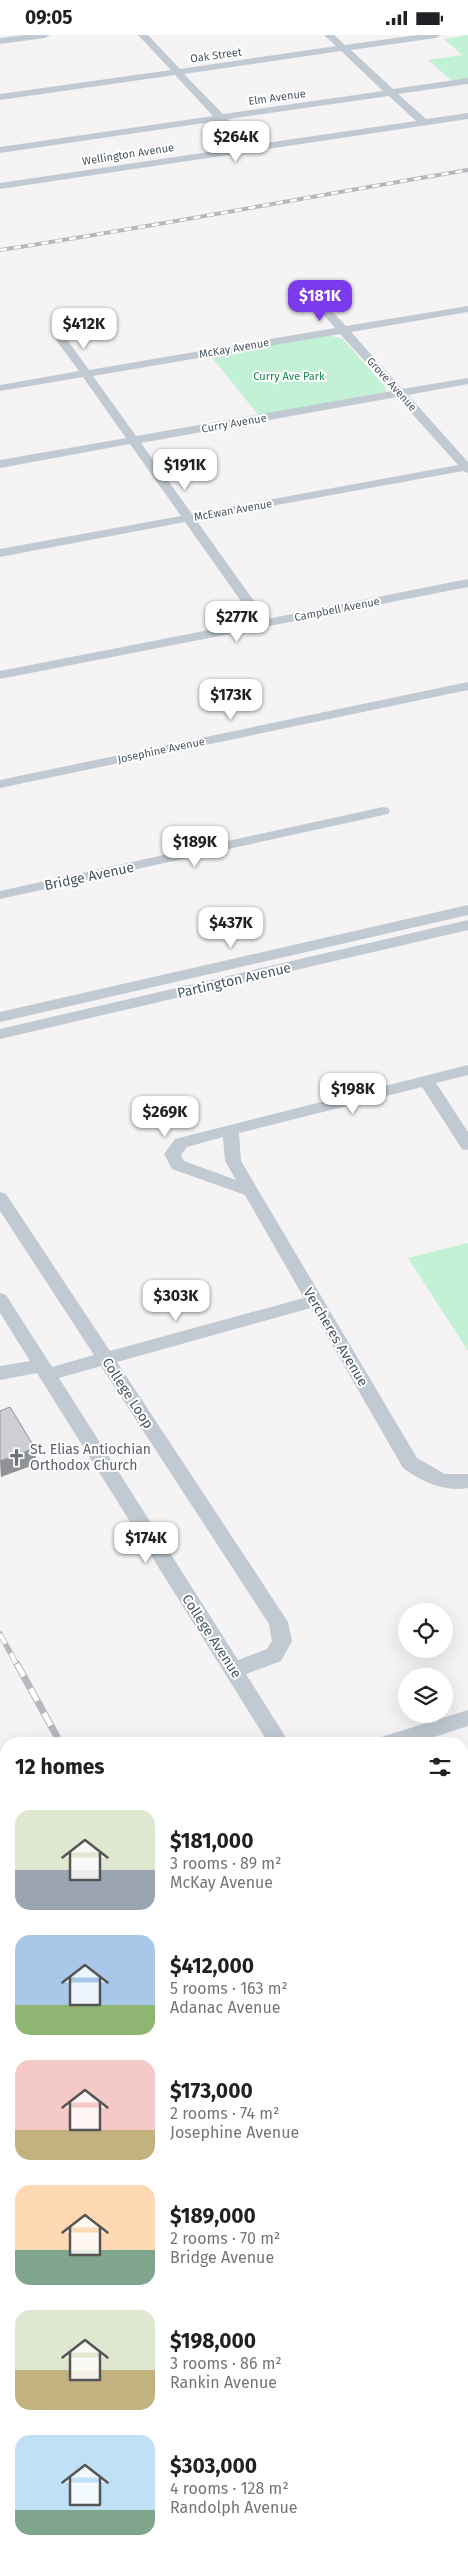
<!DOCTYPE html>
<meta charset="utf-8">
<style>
body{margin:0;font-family:"Fira Sans",sans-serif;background:#f6f6f6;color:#202124;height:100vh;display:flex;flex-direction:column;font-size:19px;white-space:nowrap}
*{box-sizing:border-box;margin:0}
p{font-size:16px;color:#757577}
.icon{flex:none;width:28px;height:28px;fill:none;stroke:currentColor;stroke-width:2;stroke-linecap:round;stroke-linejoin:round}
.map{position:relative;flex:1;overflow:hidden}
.sheet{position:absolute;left:0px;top:1702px;width:469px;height:821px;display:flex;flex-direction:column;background:#fff;border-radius:20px 20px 0 0;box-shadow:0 5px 20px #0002}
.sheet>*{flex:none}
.tools{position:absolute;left:398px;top:1568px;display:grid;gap:10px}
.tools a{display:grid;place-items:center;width:55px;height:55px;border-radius:50%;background:#fff;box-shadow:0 5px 20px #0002;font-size:25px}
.price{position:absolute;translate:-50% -42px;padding:0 11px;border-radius:10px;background:#fff;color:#222;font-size:16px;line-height:32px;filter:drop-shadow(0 1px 2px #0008)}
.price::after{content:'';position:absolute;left:50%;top:30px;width:15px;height:11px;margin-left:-8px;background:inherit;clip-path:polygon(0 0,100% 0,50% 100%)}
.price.current{background:#7c3aed;color:#fff}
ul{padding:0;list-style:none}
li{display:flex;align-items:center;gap:15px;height:125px;padding:0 15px}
li span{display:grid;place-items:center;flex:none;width:140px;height:100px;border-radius:15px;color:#555}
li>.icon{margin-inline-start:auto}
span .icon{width:60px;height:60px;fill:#fffc;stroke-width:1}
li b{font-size:21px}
h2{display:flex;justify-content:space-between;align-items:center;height:60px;padding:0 15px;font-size:21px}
.status{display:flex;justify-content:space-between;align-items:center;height:35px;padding:0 25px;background:#fff;direction:ltr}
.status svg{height:14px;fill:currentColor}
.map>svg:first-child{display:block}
.education{fill:#e6e4e5}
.green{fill:#c3f1d5}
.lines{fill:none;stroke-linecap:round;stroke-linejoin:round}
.minor{fill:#c1cad2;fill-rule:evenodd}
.major{fill:#b3c2d1;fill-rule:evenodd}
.rail-far2-casing{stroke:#b5b8bd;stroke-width:4}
.rail-far1-casing{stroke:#b5b8bd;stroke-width:5.5}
.rail-casing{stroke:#b5b8bd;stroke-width:7}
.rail-far2{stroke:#fff;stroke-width:2.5;stroke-dasharray:7;stroke-linecap:butt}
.rail-far1{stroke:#fff;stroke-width:4;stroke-dasharray:11;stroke-linecap:butt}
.rail{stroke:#fff;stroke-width:5;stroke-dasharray:14;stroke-linecap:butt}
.shaded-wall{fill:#909195}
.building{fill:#cdcfd5;stroke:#909195}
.labels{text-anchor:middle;stroke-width:4;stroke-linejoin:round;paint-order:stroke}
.far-street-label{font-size:11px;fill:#4a5661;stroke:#fff}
.far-park-label{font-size:11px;fill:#17864f;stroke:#fff}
.street-label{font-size:14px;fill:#4a5661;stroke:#fff}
.worship-label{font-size:14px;fill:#5b616d;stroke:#fff;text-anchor:start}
</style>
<div class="status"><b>09:05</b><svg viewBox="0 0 49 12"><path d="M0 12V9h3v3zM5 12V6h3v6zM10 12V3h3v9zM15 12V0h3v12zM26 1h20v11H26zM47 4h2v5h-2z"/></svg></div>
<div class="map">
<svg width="468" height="2523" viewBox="0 0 468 2523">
<rect width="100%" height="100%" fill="#f5f3f3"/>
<path class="education" d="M468,1826V1979L462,1970V1827Z
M0,2201L6,2219V2508L0,2510Z
M463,2463L468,2473V2523H266L253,2518H462Z"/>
<path class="green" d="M468,0V44L452,46L428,25L462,20L444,4Z
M328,300L343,304L385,352L386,357L259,381L210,320Z
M468,1208V1316L408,1223Z"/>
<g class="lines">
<path class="minor" d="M24,0H50L45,3L0,9V3Z
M138,0H148L180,34L336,11L324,0H334L345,10L417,0H441L436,3L351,15L393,54L468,43V49L398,59L426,84L468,78V84L0,154V148L242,112L218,86L0,118V112L213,81L175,40L0,65V59L171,35ZM341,16L383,56L223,79L184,39ZM389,61L416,86L252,110L228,84Z
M315,261L319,262L346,291L468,271V277L351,297L402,354L468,343V349L408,360L468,427V438L463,436L196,485L267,584L468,544V552L0,644V636L255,586L185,487L0,522V514L181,481L130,409L0,433V425L126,403L83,342L0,356V350L79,336L56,305L62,302L66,303L89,335L335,293L310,264ZM340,299L392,356L136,401L93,341ZM397,362L458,430L192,479L141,408Z
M468,647V655L0,753V745Z
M383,772L388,773L390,776L388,779L0,864V856Z
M468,870V880L0,987V977Z
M468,885V895L0,1004V994Z
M468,1030V1040L436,1048L468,1097V1115L462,1114L422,1052L239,1098L241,1126L417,1423L445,1439H468V1453C444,1457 422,1447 403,1433L311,1273L117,1327L288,1587L292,1606L281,1626L246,1639L290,1709H269L37,1338L0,1345V1331L30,1326L0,1278V1258L6,1260L52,1332L94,1320L0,1176V1157L6,1159L110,1316L304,1263L245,1160L172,1134L164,1119L175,1104ZM223,1102L225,1126L236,1145L184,1126L181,1120L187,1112ZM101,1331L269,1589L272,1606L267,1614L238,1625L59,1343Z
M468,1675V1691L413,1709H375L378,1703Z
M6,1820V1838L0,1840V1822Z
M462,1986L468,1988V2015L462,2013Z
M6,2124V2181L0,2179V2126Z"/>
<path class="major" d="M50,2518H87L85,2523H47Z
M122,2518H158L161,2523H124Z"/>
<defs>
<path id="rail-far2" d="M0,215C157,191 312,161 468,135"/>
<path id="rail-far1" d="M0,1599L17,1630"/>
<path id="rail" d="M17,1629L61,1709
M462,2413L468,2422"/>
</defs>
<use href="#rail-far2" class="rail-far2-casing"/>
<use href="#rail-far1" class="rail-far1-casing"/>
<use href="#rail" class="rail-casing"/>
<use href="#rail-far2" class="rail-far2"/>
<use href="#rail-far1" class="rail-far1"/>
<use href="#rail" class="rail"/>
</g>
<path class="shaded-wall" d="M35,1413L36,1429L1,1442L0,1426Z"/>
<path class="building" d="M10,1372L35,1413L0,1426V1376Z"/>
<defs>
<symbol id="church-bare" viewBox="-9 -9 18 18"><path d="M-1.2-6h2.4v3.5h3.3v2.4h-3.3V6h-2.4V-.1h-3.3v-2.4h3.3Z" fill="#6b7280" stroke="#fff" stroke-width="2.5" paint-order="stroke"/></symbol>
</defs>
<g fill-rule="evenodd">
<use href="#church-bare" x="4" y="1410" width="25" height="25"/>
</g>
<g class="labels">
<g class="far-street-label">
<text transform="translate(216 20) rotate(-8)" y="4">Oak Street</text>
<text transform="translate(277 62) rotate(-8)" y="4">Elm Avenue</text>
<text transform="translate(128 119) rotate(-9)" y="4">Wellington Avenue</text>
<text transform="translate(234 313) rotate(-10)" y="4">McKay Avenue</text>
<text transform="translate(392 349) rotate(48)" y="4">Grove Avenue</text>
<text transform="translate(234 388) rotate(-10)" y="4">Curry Avenue</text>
<text transform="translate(233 475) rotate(-10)" y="4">McEwan Avenue</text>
<text transform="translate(337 574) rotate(-11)" y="4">Campbell Avenue</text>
<text transform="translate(161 715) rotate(-12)" y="4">Josephine Avenue</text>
</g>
<g class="far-park-label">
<text x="289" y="345">Curry Ave Park</text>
</g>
<g class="street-label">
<text transform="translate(89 841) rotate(-12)" y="5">Bridge Avenue</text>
<text transform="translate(234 945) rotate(-13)" y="5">Partington Avenue</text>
<text transform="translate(336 1302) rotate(59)" y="5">Vercheres Avenue</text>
<text transform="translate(128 1358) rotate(57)" y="5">College Loop</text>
<text transform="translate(212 1601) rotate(57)" y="5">College Avenue</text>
</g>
<g class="worship-label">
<text x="30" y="1419">St. Elias Antiochian<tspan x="30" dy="16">Orthodox Church</tspan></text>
</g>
</g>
</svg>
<div class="tools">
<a><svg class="icon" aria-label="locate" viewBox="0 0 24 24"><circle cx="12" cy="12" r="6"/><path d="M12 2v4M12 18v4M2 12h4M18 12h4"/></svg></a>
<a><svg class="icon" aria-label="layers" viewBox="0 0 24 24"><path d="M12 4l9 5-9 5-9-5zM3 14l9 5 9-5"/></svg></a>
</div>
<b class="price" style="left:236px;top:128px">$264K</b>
<b class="price current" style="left:320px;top:287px">$181K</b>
<b class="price" style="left:84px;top:315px">$412K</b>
<b class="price" style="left:185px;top:456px">$191K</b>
<b class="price" style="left:237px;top:608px">$277K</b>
<b class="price" style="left:231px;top:686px">$173K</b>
<b class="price" style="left:195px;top:833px">$189K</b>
<b class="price" style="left:231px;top:914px">$437K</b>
<b class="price" style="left:353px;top:1080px">$198K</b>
<b class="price" style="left:165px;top:1103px">$269K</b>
<b class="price" style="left:176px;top:1287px">$303K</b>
<b class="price" style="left:146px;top:1529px">$174K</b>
<section class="sheet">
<h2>12 homes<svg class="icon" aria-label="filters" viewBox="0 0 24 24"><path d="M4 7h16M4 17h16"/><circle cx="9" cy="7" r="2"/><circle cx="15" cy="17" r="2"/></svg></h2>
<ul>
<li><span style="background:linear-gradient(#dfe7d0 60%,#9aa5b1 0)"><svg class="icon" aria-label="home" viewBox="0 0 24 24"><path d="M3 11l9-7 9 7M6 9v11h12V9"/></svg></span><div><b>$181,000</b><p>3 rooms · 89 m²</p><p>McKay Avenue</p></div></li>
<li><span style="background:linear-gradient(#a9c7e8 70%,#8fb573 0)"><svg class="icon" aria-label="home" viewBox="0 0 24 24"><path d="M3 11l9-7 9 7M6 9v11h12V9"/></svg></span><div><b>$412,000</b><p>5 rooms · 163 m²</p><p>Adanac Avenue</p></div></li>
<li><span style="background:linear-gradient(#f6c9c9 70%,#c2b280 0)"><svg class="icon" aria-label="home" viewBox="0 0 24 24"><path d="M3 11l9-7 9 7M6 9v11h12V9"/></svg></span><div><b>$173,000</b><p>2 rooms · 74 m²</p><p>Josephine Avenue</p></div></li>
<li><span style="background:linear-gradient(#ffd9b3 65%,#7fa58c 0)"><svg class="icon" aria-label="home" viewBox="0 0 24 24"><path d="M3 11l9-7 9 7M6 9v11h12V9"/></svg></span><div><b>$189,000</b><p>2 rooms · 70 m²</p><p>Bridge Avenue</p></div></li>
<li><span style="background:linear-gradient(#dfe7d0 60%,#c2b280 0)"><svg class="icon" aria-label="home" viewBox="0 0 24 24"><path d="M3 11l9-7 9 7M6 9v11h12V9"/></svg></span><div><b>$198,000</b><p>3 rooms · 86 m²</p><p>Rankin Avenue</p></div></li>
<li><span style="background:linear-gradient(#bfe0f5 75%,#7fa58c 0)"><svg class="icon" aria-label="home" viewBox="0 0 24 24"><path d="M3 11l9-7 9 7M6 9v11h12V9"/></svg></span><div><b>$303,000</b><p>4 rooms · 128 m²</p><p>Randolph Avenue</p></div></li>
</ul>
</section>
</div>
